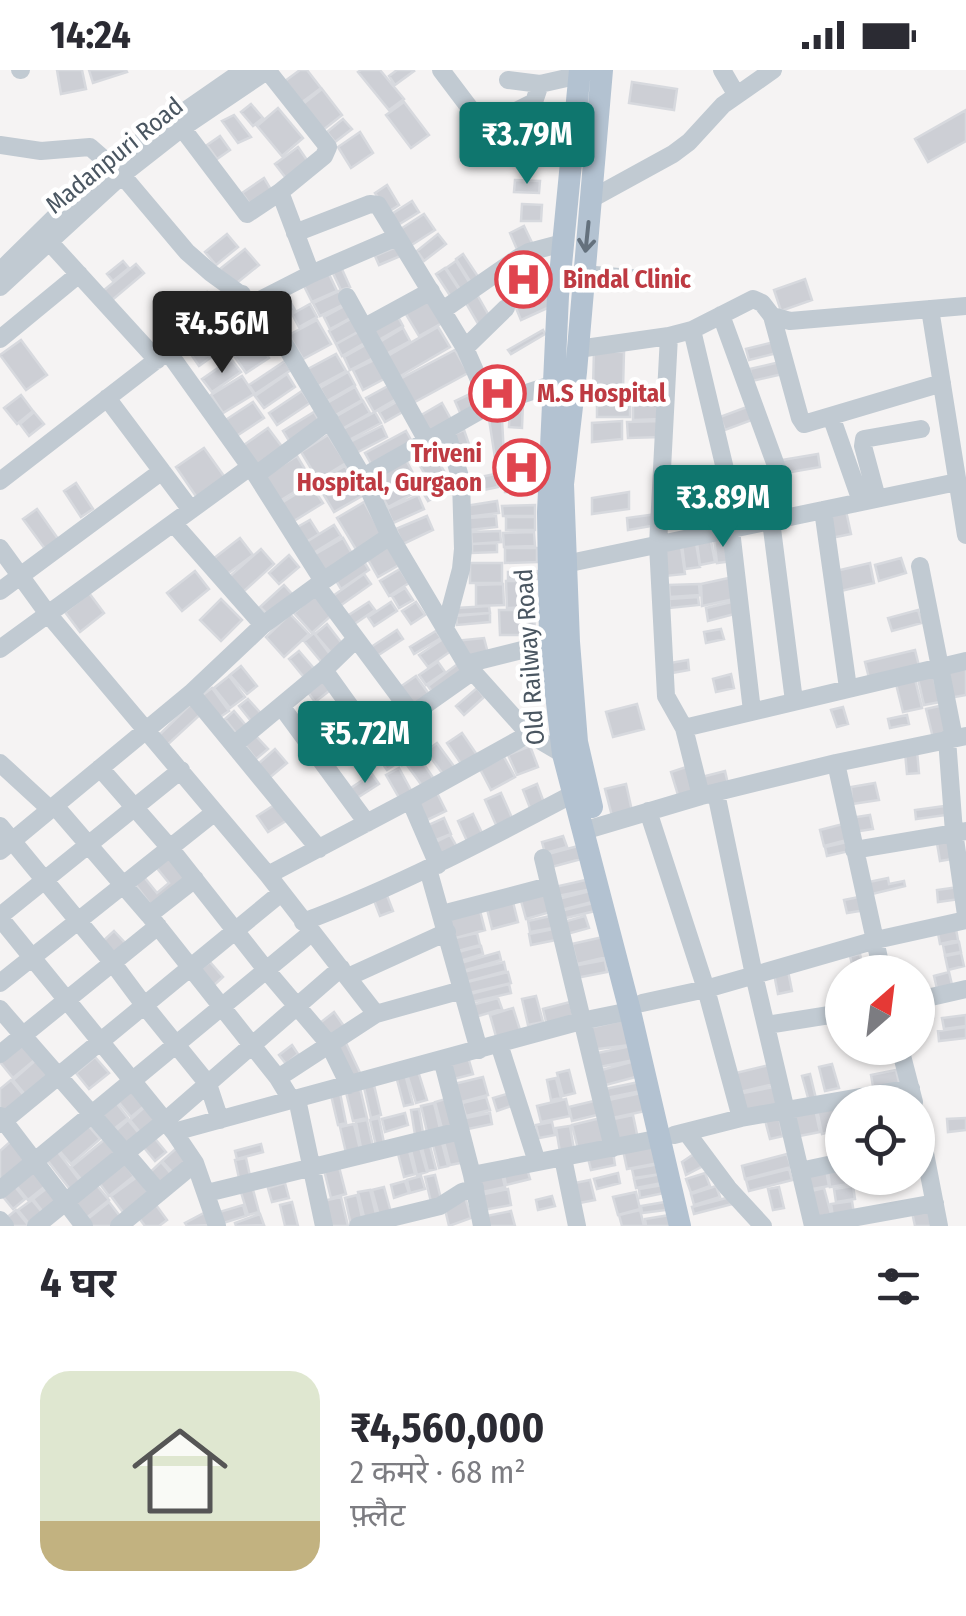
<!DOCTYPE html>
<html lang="hi">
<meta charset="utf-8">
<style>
body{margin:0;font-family:"Fira Sans Condensed","Noto Sans Devanagari",sans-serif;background:#f2f2f3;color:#2b2b33;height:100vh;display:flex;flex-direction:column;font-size:38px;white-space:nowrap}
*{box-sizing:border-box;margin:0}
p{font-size:32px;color:#7c7c81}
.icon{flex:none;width:55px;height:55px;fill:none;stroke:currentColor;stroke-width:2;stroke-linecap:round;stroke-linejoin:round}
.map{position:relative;height:1156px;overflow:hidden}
.drawer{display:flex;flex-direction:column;background:#fff;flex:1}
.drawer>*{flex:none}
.needle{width:65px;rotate:28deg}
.tools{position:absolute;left:825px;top:885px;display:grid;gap:20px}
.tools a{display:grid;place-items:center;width:110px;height:110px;border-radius:50%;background:#fff;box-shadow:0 2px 8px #0004;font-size:50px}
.price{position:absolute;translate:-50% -85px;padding:0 22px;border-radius:10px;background:#0f766e;color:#fff;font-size:32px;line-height:65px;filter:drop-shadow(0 2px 5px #0008)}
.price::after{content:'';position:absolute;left:50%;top:60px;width:30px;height:22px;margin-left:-15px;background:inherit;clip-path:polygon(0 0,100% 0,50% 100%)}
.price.active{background:#222;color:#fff}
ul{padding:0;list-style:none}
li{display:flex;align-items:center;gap:30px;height:250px;padding:0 40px}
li+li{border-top:2px solid #e1e1e2}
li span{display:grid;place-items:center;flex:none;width:280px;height:200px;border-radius:30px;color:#555}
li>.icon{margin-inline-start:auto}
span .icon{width:120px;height:120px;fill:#fffc;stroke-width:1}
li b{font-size:42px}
h2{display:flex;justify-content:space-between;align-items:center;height:120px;padding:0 40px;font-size:42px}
.status{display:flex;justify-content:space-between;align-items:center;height:70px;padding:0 50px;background:#fff;direction:ltr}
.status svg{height:28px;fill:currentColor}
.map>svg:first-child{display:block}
.building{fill:#cdcfd5;stroke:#d7d9de;stroke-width:2.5}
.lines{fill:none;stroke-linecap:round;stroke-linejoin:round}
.minor{stroke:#c1cad2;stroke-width:18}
.major{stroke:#b3c2d1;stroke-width:22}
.oneway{stroke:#64717d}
.labels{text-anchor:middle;stroke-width:9;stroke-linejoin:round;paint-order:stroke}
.street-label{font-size:25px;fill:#4a5661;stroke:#fff}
.health-label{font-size:25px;font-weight:bold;fill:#be3a42;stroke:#fff;text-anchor:start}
</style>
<div class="status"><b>14:24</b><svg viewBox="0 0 49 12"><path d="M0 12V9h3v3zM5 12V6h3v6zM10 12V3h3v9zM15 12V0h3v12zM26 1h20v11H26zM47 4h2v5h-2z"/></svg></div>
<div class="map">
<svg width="966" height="1156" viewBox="0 0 966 1156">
<rect width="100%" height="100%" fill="#f5f3f3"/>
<path class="building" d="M57,0H82L86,19L61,24Z
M89,0H126L127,2L93,13Z
M300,0H307L321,18L301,33L285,11Z
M361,0H380L404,29L389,40L358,2Z
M397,0H413L414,1L395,15L389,6Z
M632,12L677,19L674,40L629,33Z
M322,19L342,45L323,60L303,34Z
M404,32L429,65L411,78L386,45Z
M251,34L263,48L253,56L241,42Z
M278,38L303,68L282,86L257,56Z
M966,40V71L928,92L915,69Z
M234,45L251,67L238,73L222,51Z
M343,49L352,59L335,72L327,62Z
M360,62L373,83L351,98L338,77Z
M220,66L230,80L217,89L207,75Z
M298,77L311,96L289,112L275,94Z
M264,108L273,123L252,137L242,123Z
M515,110L540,111L539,123L514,122Z
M387,115L399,135L388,142L375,123Z
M412,131L419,142L393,158L387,147Z
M522,134L542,135L541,151H521Z
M424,144L435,160L410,176L399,160Z
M524,156L534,177L519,184L510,163Z
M227,164L238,177L216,195L205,182Z
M438,164L446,174L424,191L417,181Z
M401,175L405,184L379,195L375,186Z
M245,179L259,195L233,216L220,199Z
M463,184L481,211L473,216L456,189Z
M123,191L129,198L113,211L107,204Z
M456,191L473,218L463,224L446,198Z
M136,194L144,203L111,231L103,221Z
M525,196L536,217L522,225L511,203Z
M341,197L350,217L341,220L332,201Z
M445,198L462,224L453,230L436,204Z
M328,202L337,221L312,232L303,214Z
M805,209L812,230L781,241L774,220Z
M284,221L295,240L280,248L270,230Z
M339,221L345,234L320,246L313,233Z
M475,221L492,251L480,257L463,228Z
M207,222L219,238L207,247L195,231Z
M549,223L554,235L521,250L516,238Z
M428,228L442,253L419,266L404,241Z
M194,232L206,249L196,256L184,239Z
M241,234L256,254L239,266L224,245Z
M310,234L317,247L299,257L292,244Z
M348,234L354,246L330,259L324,247Z
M185,243L196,257L184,266L173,252Z
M396,243L403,256L377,271L369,257Z
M356,246L363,259L336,274L329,261Z
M317,250L331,274L303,289L289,265Z
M218,255L231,273L199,296L186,277Z
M438,257L450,277L397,308L386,287Z
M403,258L410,271L384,285L378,273Z
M362,260L368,271L342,286L336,274Z
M543,260L545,264L511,284L508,280Z
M251,262L269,288L246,303L228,277Z
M21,270L47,305L26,320L0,285Z
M778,271L781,282L749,290L746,279Z
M369,273L375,287L350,300L344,287Z
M455,280L468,303L411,334L398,310Z
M594,281L624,282L623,319L593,318Z
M336,284L346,301L318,316L308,299Z
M231,289L241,302L212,322L202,309Z
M376,289L386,308L363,320L353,300Z
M285,291L291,300L255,324L249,315Z
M784,291L787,303L752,311L750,299Z
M348,302L355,315L327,331L320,318Z
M287,304L295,317L264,338L255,326Z
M242,306L254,324L223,343L211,325Z
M390,315L398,328L374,342L366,328Z
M355,317L362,330L334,346L327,333Z
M302,321L310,333L277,355L269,343Z
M21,325L33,341L17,354L4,338Z
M468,325L476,341L462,347L455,331Z
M597,326H630V347H597Z
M662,329V349L633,350V330Z
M400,330L406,340L385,352L379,342Z
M363,331L370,343L342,359L335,347Z
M253,332L264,348L235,367L224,351Z
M510,332H523L522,358L509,357Z
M442,333L452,351L428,364L418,347Z
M752,335L757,348L725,360L720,347Z
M34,342L44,354L29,366L20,354Z
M314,342L322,355L291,374L283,361Z
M375,342L381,353L349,370L343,359Z
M489,349H502L504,386L495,388Z
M622,351V369L592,372V353Z
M661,351L662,367L628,368L627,352Z
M382,356L387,367L356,383L350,372Z
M268,358L283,378L256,397L241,377Z
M464,360L472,383L457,388L449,366Z
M406,361L415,377L374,399L365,383Z
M328,365L346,393L318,410L301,382Z
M204,378L231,416L202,435L176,397Z
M431,379L444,401L428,410L415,387Z
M818,384L820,397L785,403L782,390Z
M297,386L312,411L278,432L263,407Z
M504,388L541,389L540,409L504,408Z
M406,390L414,405L376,424L369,409Z
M345,396L362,426L334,442L316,412Z
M774,403L776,416L740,421L738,408Z
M495,404L498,417L474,422L471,409Z
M409,409L416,422L388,437L381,424Z
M445,409L450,418L428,431L422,421Z
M505,409L532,410L531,423L505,422Z
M76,413L93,439L81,447L64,421Z
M311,415L323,433L289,454L278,435Z
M629,422V439L592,444V428Z
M418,425L424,439L393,453L387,439Z
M497,431L499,443L466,447L465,436Z
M364,432L383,466L357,481L337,448Z
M535,435V446H503L502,436Z
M765,435L766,452L735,456V441Z
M37,439L61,473L48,483L23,449Z
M846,441L851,464L831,468L826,445Z
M657,444V455L628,460L627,448Z
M427,446L433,460L403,474L396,459Z
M496,446L497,457L469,460L468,448Z
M506,447H535V460H506Z
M310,450L319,464L303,474L294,459Z
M334,455L341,466L310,485L303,474Z
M500,461L501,472L472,474L471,462Z
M534,462L535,476L504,477L503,463Z
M730,467L733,491L717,493L714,469Z
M240,468L253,485L226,505L213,489Z
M343,468L354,487L324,505L312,486Z
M711,471L715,492L700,495L697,473Z
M497,473V482L472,483V474Z
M696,473L700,497L685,499L682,475Z
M387,475L399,495L378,507L366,486Z
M681,476L685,504L665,506L661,479Z
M505,478H537V492L505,493Z
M261,479L274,494L243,522L229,507Z
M289,485L299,497L279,514L269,503Z
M901,488L906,503L879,511L875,495Z
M363,490L369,500L341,519L335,509Z
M470,493H502V513H470Z
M870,493L874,513L841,521L836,501Z
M400,499L409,513L389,526L380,511Z
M195,501L209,519L182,541L167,523Z
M539,501V509H508V502Z
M364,504L371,514L337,538L330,528Z
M733,507L734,529L702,536L701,514Z
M506,511H533V537L507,538Z
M503,514L504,535L476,536V515Z
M699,514L700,525L670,527L669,515Z
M284,515L292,524L269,546L260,537Z
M405,518L413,530L399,538L392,526Z
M89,523L104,543L80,562L65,542Z
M316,523L334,543L312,563L294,543Z
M698,527L699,535L670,538L669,529Z
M221,529L242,550L221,571L200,550Z
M736,531L738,543L708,551L706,538Z
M369,532L375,540L350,557L344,548Z
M391,532L397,541L374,556L368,547Z
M416,532L425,545L411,554L402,541Z
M489,536L490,543L457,545V538Z
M499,540H534L535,565H500Z
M918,540L922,553L892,561L888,548Z
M490,543V552L457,555L456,546Z
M290,544L309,564L284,587L266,567Z
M327,554L344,576L333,585L315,564Z
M721,559L724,569L706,573L704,562Z
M397,560L403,569L377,586L371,577Z
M436,561L441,568L414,584L410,577Z
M314,563L332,587L323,594L304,571Z
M484,568L489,587L467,592L454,571Z
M443,569L451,581L428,597L419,585Z
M915,580L920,600L870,612L865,592Z
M299,581L317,602L307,611L289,589Z
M688,590L689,600L672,603L670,593Z
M438,592L445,602L426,615L419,605Z
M459,593L466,604L435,626L428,616Z
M241,596L257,616L247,624L230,605Z
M966,596V625L949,628L945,599Z
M731,604L734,618L716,622L713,609Z
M933,605L940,632L924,635L918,609Z
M229,606L245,627L230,638L214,618Z
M416,606L431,627L414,638L400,617Z
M325,607L333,618L315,632L307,621Z
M915,609L922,638L903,642L896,614Z
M212,618L229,641L217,649L200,627Z
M477,618L484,627L464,645L456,636Z
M248,629L265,648L255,656L239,636Z
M193,632L203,642L166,676L157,667Z
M637,634L644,659L613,667L606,642Z
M944,635L951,663L933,668L926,639Z
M843,637L848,654L837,657L831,640Z
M234,641L249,659L239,667L225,649Z
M907,645L909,654L890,658L888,649Z
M396,660L415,685L402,695L383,669Z
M462,663L477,685L462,695L447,673Z
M256,666L268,679L256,689L245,675Z
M380,670L397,693L387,700L371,677Z
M437,673L456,699L445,707L426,681Z
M530,676L538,697L517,705L508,685Z
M275,679L287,693L268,709L257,695Z
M917,681L919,703L907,704L905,682Z
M419,687L434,709L423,717L407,695Z
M504,687L515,707L491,720L480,699Z
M689,696L697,720L678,725L671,702Z
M399,698L413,724L401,731L386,705Z
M725,701L728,714L705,719L702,707Z
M372,704L379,714L357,728L351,718Z
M875,713L879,730L852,734L851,717Z
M537,714L546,738L532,743L523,720Z
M626,714L632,741L612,746L605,719Z
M436,721L446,741L425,751L415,731Z
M501,723L513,750L497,757L485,730Z
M279,732L289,749L268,762L257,746Z
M945,736L946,745L916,749L915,740Z
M473,744L482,763L467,771L458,751Z
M870,745L873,759L853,762L850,748Z
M444,748L451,764L431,772L424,757Z
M843,754L847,770L824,776L820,760Z
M450,765L460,782L443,791L434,773Z
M563,766L567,777L545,783L542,772Z
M949,771L952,789L940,791L937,773Z
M847,772L849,781L827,786L825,777Z
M578,776L581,789L548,798L544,785Z
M170,786L190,810L154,839L135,814L144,807L157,823L169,813L156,797Z
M888,808L889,814L904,811L905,816L872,824L869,812Z
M590,809L592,819L558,826L555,817Z
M959,817L960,829L938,832L937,820Z
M548,819L554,841L526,849L520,827Z
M594,820L596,831L561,840L558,829Z
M386,823L393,841L380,846L373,828Z
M864,826L866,840L847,843L844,830Z
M512,828L518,852L492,859L486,835Z
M593,833L595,841L562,849L560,841Z
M479,837L485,860L452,869L446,845Z
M555,845L558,857L530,862L528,851Z
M585,846L589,858L567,864L563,852Z
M558,858L561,869L531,875L529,864Z
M956,859L958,870L940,874L938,863Z
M114,861L128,876L117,886L103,871Z
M477,863L480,875L458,881L455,868Z
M603,867L607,887L577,894L572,874Z
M959,872L961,882L945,885L943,875Z
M481,876L483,884L460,891L458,882Z
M499,882L501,890L459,902L457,894Z
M961,883L964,896L948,900L945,886Z
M860,884L864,902H854L850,886Z
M605,890L607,902L576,908L573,896Z
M210,892L223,907L213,916L199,900Z
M504,892L506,901L462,913L459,903Z
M788,901L792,921L778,924L774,904Z
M508,902L511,913L465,924L463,913Z
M949,902L953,919L938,923L934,906Z
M509,914L511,923L468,933L466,925Z
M842,918V941L835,943L830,921Z
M536,926L543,952L528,955L522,929Z
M498,928L502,939L472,948L468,936Z
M570,932L574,949L547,956L543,939Z
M931,934L933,948L918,950V935Z
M513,938L521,963L497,970L490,945Z
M334,942L346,959L333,969L320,953Z
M966,945V956L944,959L942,948Z
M623,950L630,975L590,980L585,959Z
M966,957V968L939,971L938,961Z
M23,972L37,988L13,1008L0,992Z
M346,973L362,1007L350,1012L334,978Z
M292,975L298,984L286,994L279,985Z
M631,976L634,990L595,998L593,984Z
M95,987L109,1003L89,1019L76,1003Z
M468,987L473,1004L450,1010L445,993Z
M37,989L53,1007L28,1028L13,1010Z
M635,991L639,1006L602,1016L598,1001Z
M832,994L839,1018L825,1021L819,997Z
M769,995L774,1014L736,1023L732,1004Z
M569,1000L575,1023L563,1026L557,1003Z
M896,1000L900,1017L874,1022L871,1005Z
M418,1001L427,1030L416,1033L407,1004Z
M405,1004L413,1034L404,1036L396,1006Z
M810,1004L817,1033L810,1035L802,1006Z
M483,1007L488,1025L454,1034L450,1015Z
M556,1008L561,1028L551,1030L547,1010Z
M11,1010L26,1028L6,1046L0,1039V1019Z
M639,1012L641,1021L601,1029L600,1020Z
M374,1015L381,1045L371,1048L364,1017Z
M133,1016L148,1033L131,1047L117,1030Z
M774,1017L778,1038L743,1046L738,1024Z
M360,1018L367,1048L353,1051L346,1022Z
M340,1023L346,1053L338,1055L331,1025Z
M510,1023L514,1035L497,1041L493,1028Z
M641,1023L645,1041L608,1049L604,1031Z
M486,1027L490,1040L466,1046L462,1033Z
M449,1028L457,1058L443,1062L435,1032Z
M566,1029L570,1046L541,1052L537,1036Z
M114,1030L128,1048L110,1062L95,1045Z
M598,1030L601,1044L572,1051L569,1037Z
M434,1033L441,1063L428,1066L421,1036Z
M148,1034L163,1051L144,1067L130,1050Z
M842,1034V1059L822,1064L817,1039Z
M419,1039L424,1069L416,1071L411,1040Z
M815,1039L820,1062L794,1067L788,1045Z
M405,1043L408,1055L385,1062L382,1049Z
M490,1043L492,1054L463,1060L461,1049Z
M633,1045L638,1069L614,1074L609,1050Z
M605,1047L611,1076L579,1083L572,1055Z
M779,1047L783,1066L770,1069L765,1050Z
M379,1048L385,1078L377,1080L370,1050Z
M966,1048V1060L948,1062L947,1049Z
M128,1050L142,1067L126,1080L112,1064Z
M367,1050L374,1081L362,1083L356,1052Z
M552,1052L555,1065L539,1068L536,1055Z
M86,1053L100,1069L71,1094L57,1078Z
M354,1054L361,1084L347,1087L340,1057Z
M570,1056L574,1080L560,1082L556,1058Z
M152,1065L166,1082L155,1091L141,1074Z
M458,1065L465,1092L450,1095L443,1068Z
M441,1069L448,1096L439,1098L432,1071Z
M104,1070L118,1086L85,1114L71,1097Z
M11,1071L27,1090L0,1114V1081Z
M429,1072L436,1099L428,1101L421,1074Z
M261,1074L263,1082L237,1089L235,1081Z
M419,1074L427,1102L417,1105L410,1076Z
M655,1074L659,1093L627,1099L623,1080Z
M179,1076L192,1091L175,1105L162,1091Z
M408,1077L415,1104L404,1107L397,1080Z
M55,1078L83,1115L73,1123L44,1086Z
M613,1082L615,1095L591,1100L588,1088Z
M694,1084L703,1096L686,1105L682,1092Z
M787,1084L791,1097L745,1109L742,1096Z
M246,1088L250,1106L239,1108L235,1090Z
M122,1090L134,1106L109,1126L97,1110Z
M161,1092L173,1106L158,1120L146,1106Z
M338,1093L346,1124L331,1128L323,1096Z
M659,1094L661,1104L634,1108L632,1099Z
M34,1097L48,1114L28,1130L14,1113Z
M842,1098V1108H848L849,1114L830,1117L828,1100Z
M527,1099L530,1109L506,1115L504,1105Z
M789,1099L792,1110L749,1121L746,1110Z
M826,1100L829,1116L807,1120L803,1105Z
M618,1103L620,1113L597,1119L594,1109Z
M705,1103L710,1116L691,1123L686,1109Z
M502,1104L505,1117L478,1123L475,1110Z
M661,1104L662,1113L636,1118L634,1109Z
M435,1105L442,1133L432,1136L425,1107Z
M421,1106L425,1119L410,1123L407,1110Z
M137,1107L151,1126L125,1145L111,1126Z
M590,1110L595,1130L574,1134L570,1114Z
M405,1111L409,1123L394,1128L391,1115Z
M94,1112L109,1130L85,1149L71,1131Z
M12,1113L25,1129L13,1139L0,1123Z
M285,1113L289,1128L272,1132L268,1118Z
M51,1115L64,1132L46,1146L33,1129Z
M663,1115L664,1123L640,1128L639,1119Z
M252,1116L259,1142L248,1145L240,1119Z
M716,1116L720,1127L694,1135L691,1124Z
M853,1116L855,1129L836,1132L834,1119Z
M384,1117L392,1146L380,1149L372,1120Z
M779,1117L784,1138L773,1140L768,1119Z
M824,1118L831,1144L813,1148L807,1122Z
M508,1119L511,1135L483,1140L480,1125Z
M370,1120L377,1148L365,1151L358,1122Z
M636,1122L640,1139L618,1145L613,1127Z
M464,1123L471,1148L449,1156L444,1135Z
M357,1125L363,1152L351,1155L345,1128Z
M552,1126L555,1136L538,1140L536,1130Z
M341,1127L348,1156H329L323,1131Z
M730,1127L732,1134L694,1144L692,1137Z
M32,1130L46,1147L31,1156L18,1140Z
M852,1131L854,1144L833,1147L831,1134Z
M109,1132L123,1150L115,1156H89L85,1151Z
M292,1132L298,1156H285L280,1135Z
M665,1132L666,1140L642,1143L641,1136Z
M156,1135L167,1150L159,1156H145L139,1148Z
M243,1135L246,1146L220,1154L216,1143Z
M929,1138L933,1156H915L912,1142Z
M16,1140L29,1156H9L4,1150Z
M640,1140L644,1156H622L619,1145Z
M511,1141L515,1156H484L482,1147Z
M204,1143L210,1155L187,1156L185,1153Z
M260,1144L264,1155L236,1156L235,1153Z
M670,1145L672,1156H646L645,1149Z"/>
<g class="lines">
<path class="minor" d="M20,0H21
M441,0L484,57L534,32L540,14
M722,0L736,24
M508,10L540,14L580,5
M182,58L247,144L280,122L324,86L328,77L267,0
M0,75L41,81L90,77L122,105L187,182L211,203L266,243L363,407L390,466L466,594L529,664L563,684
M280,122L311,204
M591,129L673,84L689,72L723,35L773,0
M295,163L370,134L378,135L465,278L490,335
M43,165L157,290
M0,201L110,93L244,0
M583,204L667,211
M0,217L122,105L182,58L268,0
M347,227L427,371
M254,233L311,204L397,167
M930,239L966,465
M443,240L518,188L529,182L563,173
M721,245L778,401L784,448
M772,246L790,251L966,236
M365,257L431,221
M692,260L729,416L731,460L752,641
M669,266L658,475L666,626L684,658L701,726
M0,269L79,204
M465,278L506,238
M578,279L669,266L692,260L753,229L762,233L772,246L800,348L804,354L942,313
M168,282L256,405L323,511
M107,328L191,440
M831,346L861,431
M256,405L330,350
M363,407L490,335L554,314
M0,411L242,224
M877,428L863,376L864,369L921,359
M823,440L848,618
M771,451L794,631
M174,454L263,555
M0,478L48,544L268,805L376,944
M565,494L957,412
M920,496L954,668
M317,516L413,645
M0,521L162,401
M445,559L461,499L463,479L461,410L446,360
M0,579L250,397
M466,594L550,573
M324,600L372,667L377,669L472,602
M191,623L319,779
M281,636L367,753
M684,658L966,591
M947,669L954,762L966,845
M235,674L324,600L356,569
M0,693L51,740
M836,693L882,902
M100,698L170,778L267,901L329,974L349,1015
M716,723L754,905L813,1156
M410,730L438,795
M55,736L149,845L278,1008L292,1031
M648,741L706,919L741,1048
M0,756L112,892L144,935L208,1014L220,1050
M583,761L701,726L836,693L966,666
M854,780L966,761
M0,781L191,623L263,555L323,511L390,466
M543,788L613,1078
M428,799L479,980
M268,805L410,730L529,664
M442,844L549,816
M149,845L195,809
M0,846L181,700
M0,848L174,1062L195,1093L217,1156
M303,852C397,817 484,771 573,724
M348,907L447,862
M0,913L215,742
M918,930L966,919
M642,933L706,919L876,870L966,850
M0,939C53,1001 107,1060 159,1123
M767,955L842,943
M499,974L537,1092
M900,978L914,1032
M0,984L158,856
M442,989L472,1105L482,1156
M278,1008L376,944L462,920
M297,1029L324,1156
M0,1046L84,1156
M918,1047L939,1156
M0,1054L281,823
M174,1062L581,951L630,941
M687,1063L728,1118L763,1156
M674,1065L741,1048L911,1018
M563,1088L577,1156
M800,1101L842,1092
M472,1105L661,1068
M0,1120L311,863
M207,1123L460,1061
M0,1150L5,1156
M813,1155L935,1133
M36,1156L165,1051L341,898
M119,1156L195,1093
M358,1156L440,1136L462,1122L475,1118"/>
<path class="major" d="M580,0L558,226L548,442L550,573L563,684L630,941L680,1156
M592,737L577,672L569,572L563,414L576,302L602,0"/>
</g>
<defs><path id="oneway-shaft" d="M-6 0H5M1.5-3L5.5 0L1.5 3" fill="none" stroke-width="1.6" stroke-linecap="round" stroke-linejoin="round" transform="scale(2.5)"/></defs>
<use class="oneway" href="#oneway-shaft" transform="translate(587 167) rotate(96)"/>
<defs>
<symbol id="hospital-ring" viewBox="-11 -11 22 22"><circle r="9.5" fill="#fff" stroke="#e0444e" stroke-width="1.5"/><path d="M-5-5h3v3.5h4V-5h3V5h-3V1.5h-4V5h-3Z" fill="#e0444e"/></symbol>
</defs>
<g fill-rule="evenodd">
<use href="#hospital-ring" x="492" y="178" width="63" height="63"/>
<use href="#hospital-ring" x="466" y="292" width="63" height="63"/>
<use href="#hospital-ring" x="490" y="366" width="63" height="63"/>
</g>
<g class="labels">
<g class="street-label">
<text transform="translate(114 85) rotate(-39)" y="9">Madanpuri Road</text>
<text transform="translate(529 587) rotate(-94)" y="9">Old Railway Road</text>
</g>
<g class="health-label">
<text x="563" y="218">Bindal Clinic</text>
<text x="537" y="332">M.S Hospital</text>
<text x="482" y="392" text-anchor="end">Triveni<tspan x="482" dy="29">Hospital, Gurgaon</tspan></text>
</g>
</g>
</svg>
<div class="tools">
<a><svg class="needle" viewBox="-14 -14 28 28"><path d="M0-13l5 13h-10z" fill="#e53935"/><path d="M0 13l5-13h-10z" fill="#7c7c81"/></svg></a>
<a><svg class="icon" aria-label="locate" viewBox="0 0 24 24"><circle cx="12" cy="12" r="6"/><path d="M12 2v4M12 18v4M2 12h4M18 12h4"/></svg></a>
</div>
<b class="price" style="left:527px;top:117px">₹3.79M</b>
<b class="price active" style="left:222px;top:306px">₹4.56M</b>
<b class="price" style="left:723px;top:480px">₹3.89M</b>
<b class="price" style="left:365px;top:716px">₹5.72M</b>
</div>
<section class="drawer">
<h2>4 घर<svg class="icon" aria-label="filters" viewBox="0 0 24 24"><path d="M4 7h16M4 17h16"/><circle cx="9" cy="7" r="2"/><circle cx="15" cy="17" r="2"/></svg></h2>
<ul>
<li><span style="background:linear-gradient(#dfe7d0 75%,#c2b280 0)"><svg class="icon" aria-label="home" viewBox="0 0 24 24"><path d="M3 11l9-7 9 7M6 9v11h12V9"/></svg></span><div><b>₹4,560,000</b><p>2 कमरे · 68 m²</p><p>फ़्लैट</p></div></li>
</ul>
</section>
